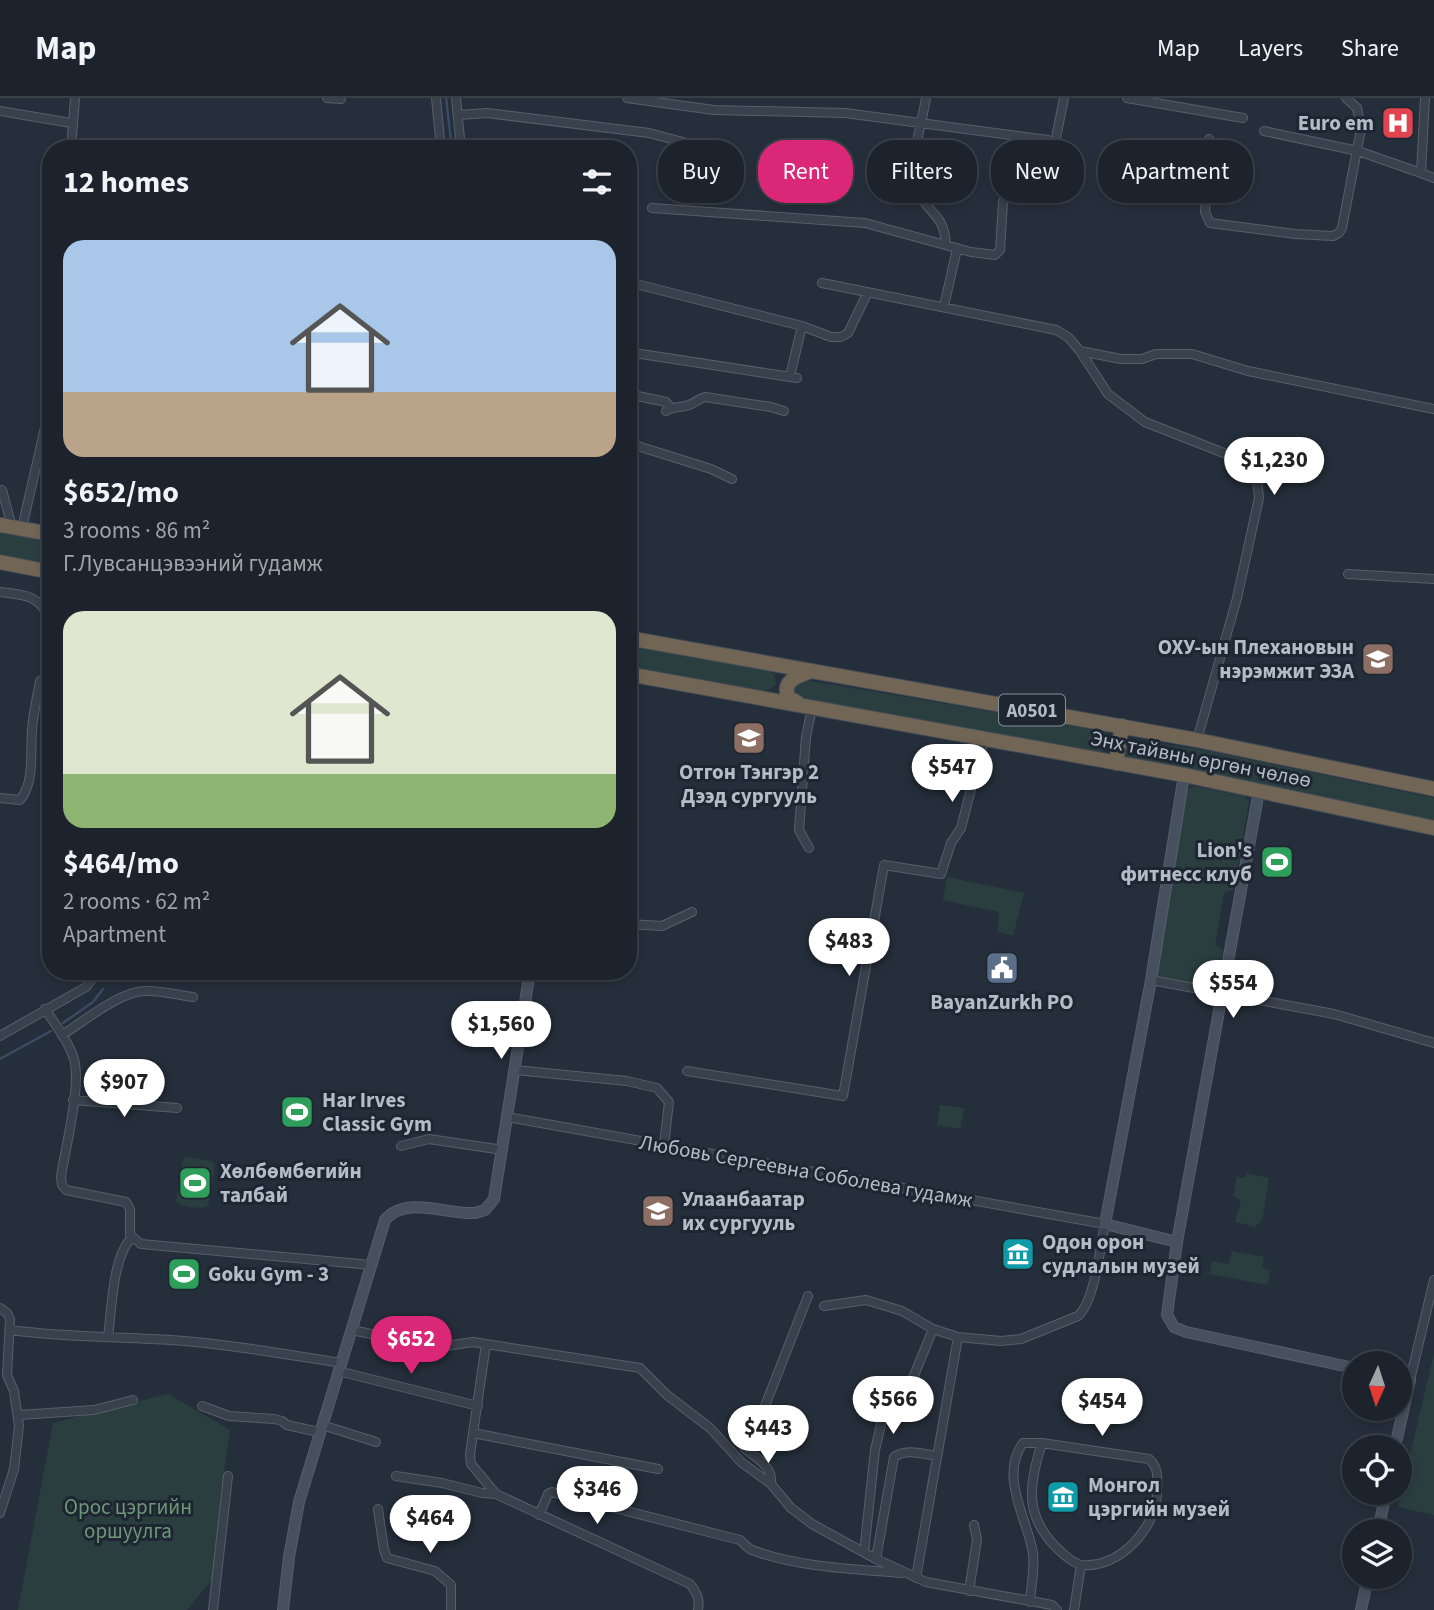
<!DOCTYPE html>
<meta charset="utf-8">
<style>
body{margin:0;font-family:"Source Sans 3",sans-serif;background:#292f38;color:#f1f3f6;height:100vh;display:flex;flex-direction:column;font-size:26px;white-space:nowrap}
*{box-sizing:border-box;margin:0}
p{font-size:23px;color:#a0a4a9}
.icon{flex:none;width:38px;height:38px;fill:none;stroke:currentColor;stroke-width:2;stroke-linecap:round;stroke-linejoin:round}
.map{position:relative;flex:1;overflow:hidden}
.sheet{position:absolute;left:42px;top:42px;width:595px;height:840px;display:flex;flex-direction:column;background:#1c232c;border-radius:28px;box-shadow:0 4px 10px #0003,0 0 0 2px #3a4048}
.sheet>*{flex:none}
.banner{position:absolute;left:658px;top:42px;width:665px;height:63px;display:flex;gap:14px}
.needle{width:46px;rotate:183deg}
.buttons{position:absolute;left:1342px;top:1253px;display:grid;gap:14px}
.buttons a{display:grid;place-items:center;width:70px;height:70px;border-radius:50%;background:#1c232c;box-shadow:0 4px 10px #0003,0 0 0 2px #3a4048;font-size:35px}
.price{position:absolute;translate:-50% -60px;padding:0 16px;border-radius:24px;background:#fff;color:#222;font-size:23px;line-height:46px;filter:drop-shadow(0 2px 4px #0008)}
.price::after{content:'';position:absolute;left:50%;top:42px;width:21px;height:16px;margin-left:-10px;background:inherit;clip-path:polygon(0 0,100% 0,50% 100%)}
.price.active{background:#db2777;color:#fff}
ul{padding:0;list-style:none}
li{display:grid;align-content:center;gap:14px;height:371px;padding:0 21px}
li span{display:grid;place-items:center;height:217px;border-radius:21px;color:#555}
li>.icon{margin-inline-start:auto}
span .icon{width:126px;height:126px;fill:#fffc;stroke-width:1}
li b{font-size:30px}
h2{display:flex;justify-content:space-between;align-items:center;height:84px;padding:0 21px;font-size:30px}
.tag{padding:0 24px;border-radius:28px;background:#1c232c;box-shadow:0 4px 10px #0003,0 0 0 2px #3a4048;font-size:24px;line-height:63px}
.tag.active{background:#db2777;color:#fff}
header{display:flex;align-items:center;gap:42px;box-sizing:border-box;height:98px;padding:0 35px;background:#1c232c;border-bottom:2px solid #3a4048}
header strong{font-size:33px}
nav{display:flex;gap:38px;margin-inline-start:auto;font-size:24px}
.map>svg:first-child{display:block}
.green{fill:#2a3e3f}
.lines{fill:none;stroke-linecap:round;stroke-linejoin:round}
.stream{stroke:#3a4a62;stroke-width:2.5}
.street-casing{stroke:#575f6a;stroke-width:10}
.secondary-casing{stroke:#575f6a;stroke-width:12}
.highway-casing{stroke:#444c57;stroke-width:16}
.street{stroke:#39414c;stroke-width:8}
.secondary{stroke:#47505e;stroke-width:10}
.highway{stroke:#716656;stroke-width:14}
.labels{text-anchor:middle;stroke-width:6;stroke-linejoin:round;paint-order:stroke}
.shield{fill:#1e2631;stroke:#878f9a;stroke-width:2}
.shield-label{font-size:19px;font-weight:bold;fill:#b4bcc7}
.poi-label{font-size:21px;font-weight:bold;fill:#b4bcc7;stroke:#1e2631;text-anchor:start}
.street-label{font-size:21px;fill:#b4bcc7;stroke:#1e2631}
.park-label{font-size:21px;fill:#6d9776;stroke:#1e2631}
</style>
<header>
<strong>Map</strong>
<nav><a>Map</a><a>Layers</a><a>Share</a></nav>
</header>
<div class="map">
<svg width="1434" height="1512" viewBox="0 0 1434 1512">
<rect width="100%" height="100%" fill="#252f3b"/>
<path class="green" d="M0,435L51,444V466L0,456Z
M628,547L768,572L774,576L776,586L769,592L762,593L628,569Z
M800,581L1105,633L1111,641L1104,653L1098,655L799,602L791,598L793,585Z
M1135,643L1199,651L1434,700V722L1131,662L1124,655L1128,644Z
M1193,688L1244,698L1249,704L1234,791L1224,795L1215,847L1223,851L1218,881L1208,888L1162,879L1156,875L1186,693Z
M947,779L1024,795L1013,838L998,834L999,814L943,802Z
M940,1007L964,1010L960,1031L937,1027Z
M187,1059L212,1063L215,1067L208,1108C199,1112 183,1109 176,1103L183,1061Z
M1246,1075L1269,1080L1262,1123L1255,1129L1235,1124L1241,1102L1233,1098L1237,1079L1245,1080Z
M1232,1153L1264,1159L1262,1170L1270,1172L1268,1187L1209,1176L1212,1163L1229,1166Z
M1434,1255V1417L1398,1409Z
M168,1296L230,1332L221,1394L214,1479L187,1512H18L53,1325Z"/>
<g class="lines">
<path class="stream" d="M446,0L452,51
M63,925L93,904L103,891
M0,961L51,933"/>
<defs>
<path id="street" d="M327,0L341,1
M436,0L441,51
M456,0L461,51
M627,0L714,12L845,15L1048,42L1055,45L1049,98L1044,102L1009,96L1005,98L1003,104L1000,152L995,157L971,154L865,125L652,110
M926,0C921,31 908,63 919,94C927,116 944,114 946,147
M1127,0L1243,20
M1425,0L1421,75L1434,80
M0,13L71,25
M458,17L487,15L649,35L713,52L725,51
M1264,33L1358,53L1421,75
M1209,41L1205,114L1210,125L1295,136L1333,138L1339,135L1342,130L1361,31L1357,10L1346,0
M1055,45L1064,0
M71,51L75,0
M628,184L802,228L831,239H841L848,235L868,194
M822,185L1056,232L1068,239L1080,253L1108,296L1145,324L1239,361L1250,369L1257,381L1259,400L1237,500L1197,642
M944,208L957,151
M1080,253L1121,261H1142L1156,256H1192L1248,273L1434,311
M628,254L797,280
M790,278L802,228
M628,296L666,304L671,310
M666,313C673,308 681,310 689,307C695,305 698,301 705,299L771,309L784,313
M628,345L711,371L732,381
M2,392L12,429
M22,430L46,325L51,293
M1348,476L1434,481
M0,494C27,497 40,497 51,524
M51,544L47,563L51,623
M0,700L20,702C35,684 30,654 32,632C33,616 37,599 40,583L48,580
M809,750L799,732L806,639L812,610
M628,826L662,828L692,814
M1151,882L1334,916L1434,945
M45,911C55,926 67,941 73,958C83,984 65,1050 61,1079L62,1087L66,1092L126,1104L130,1111V1137L141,1146L371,1167
M62,937C83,924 119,894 144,893C160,892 177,897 193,899
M0,938L86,889L98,873
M515,972L627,983L657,990L669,1004L664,1047
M687,973L843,998L884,767L941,776L951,745L961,730L984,641
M73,1002L177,1010
M507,1019L1105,1126C1100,1149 1095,1203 1078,1218L1021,1241L1001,1243L958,1239L933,1231L902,1213L866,1202L824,1208
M401,1048L429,1041L503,1052
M0,1210L7,1215L10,1221L7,1277L14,1293L19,1328L14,1371L0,1415
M10,1232C63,1239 117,1239 171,1242C228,1246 284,1256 341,1265
M351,1232L439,1249L473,1244L640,1270L667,1297L710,1330L741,1364L771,1386L791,1410L812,1426L876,1461L926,1484L1052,1507L1057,1512
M108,1239C112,1210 112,1160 132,1139
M486,1246L473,1335L658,1371
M338,1273L478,1308
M1410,1282L1434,1182
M202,1308L229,1318L274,1321L282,1323L287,1327L319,1334
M19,1317L94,1312L133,1302
M322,1327L376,1344
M473,1335L470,1357L471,1366L496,1396L690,1486C697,1495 700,1501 698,1512
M1042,1345L1149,1361C1160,1371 1157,1382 1157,1396C1155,1431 1120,1470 1082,1467C1075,1466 1065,1458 1060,1453C1024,1420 1028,1388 1042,1345Z
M396,1378L442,1385L482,1395L496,1396
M771,1386C773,1368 757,1361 744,1350V1344L765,1308L808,1198
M378,1411L384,1452L387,1460L435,1473L451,1487V1512
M539,1417L548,1396L552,1394L740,1442C744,1445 747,1450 752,1452C796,1469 854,1471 901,1475
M864,1454L875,1352L886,1305L891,1296L913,1280L933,1231
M876,1461L894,1359C907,1350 922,1356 937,1358
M916,1480L958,1239
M969,1493L977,1442L974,1427
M1030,1504C1031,1488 1035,1470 1033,1455C1027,1420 999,1378 1023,1345H1042
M213,1512L228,1378
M1074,1512L1081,1467"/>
<path id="secondary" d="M1259,693L1177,1144L1167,1217L1174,1229L1186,1234L1354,1270
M1177,1144L1105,1126L1151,882L1184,677
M1395,1349L1410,1282L1400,1280
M1378,1433L1386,1395
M283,1512L289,1459L299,1404L385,1122C405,1097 448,1117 475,1115L485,1112L494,1101L530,873
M1361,1512L1368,1479"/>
<path id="highway" d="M0,427L51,436
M0,464L51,474
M628,540L1197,642L1434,691
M628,576L1184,677L1434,730
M798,605L788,599C782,582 798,578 811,573
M1116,665L1122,628"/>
</defs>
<use href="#street" class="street-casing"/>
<use href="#secondary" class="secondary-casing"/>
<use href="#highway" class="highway-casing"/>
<use href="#street" class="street"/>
<use href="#secondary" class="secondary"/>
<use href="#highway" class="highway"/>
</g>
<defs>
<symbol id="hospital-square" viewBox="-11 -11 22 22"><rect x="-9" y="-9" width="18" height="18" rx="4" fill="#e0444e" stroke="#1e2631"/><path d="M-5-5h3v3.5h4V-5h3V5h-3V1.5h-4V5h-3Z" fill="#fff"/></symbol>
<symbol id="university-square" viewBox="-11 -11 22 22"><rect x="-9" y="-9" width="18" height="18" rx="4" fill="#8d6e63" stroke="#1e2631"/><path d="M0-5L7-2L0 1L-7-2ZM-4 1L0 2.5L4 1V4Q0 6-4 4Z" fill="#fff"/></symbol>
<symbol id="stadium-square" viewBox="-11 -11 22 22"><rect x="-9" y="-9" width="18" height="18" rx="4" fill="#2e9e5b" stroke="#1e2631"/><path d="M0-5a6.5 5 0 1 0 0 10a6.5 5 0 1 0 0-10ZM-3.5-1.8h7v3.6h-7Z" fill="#fff"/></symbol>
<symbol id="civic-square" viewBox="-11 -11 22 22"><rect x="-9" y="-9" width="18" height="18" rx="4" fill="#5c6f8a" stroke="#1e2631"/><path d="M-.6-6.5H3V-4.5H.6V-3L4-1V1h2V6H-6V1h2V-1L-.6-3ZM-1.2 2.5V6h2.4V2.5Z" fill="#fff"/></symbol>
<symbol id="museum-square" viewBox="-11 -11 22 22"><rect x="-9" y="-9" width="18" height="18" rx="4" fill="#0f9aa8" stroke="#1e2631"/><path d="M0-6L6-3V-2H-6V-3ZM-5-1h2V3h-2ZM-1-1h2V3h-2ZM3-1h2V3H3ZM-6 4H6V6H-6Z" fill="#fff"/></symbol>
</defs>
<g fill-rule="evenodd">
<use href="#hospital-square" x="1379" y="6" width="38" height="38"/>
<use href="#university-square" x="1359" y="542" width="38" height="38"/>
<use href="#university-square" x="730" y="621" width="38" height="38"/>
<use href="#stadium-square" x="1258" y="745" width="38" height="38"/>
<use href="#civic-square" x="983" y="851" width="38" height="38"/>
<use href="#stadium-square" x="278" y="995" width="38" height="38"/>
<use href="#stadium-square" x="176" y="1066" width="38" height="38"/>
<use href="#university-square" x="639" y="1094" width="38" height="38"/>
<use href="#museum-square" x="999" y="1137" width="38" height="38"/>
<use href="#stadium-square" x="165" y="1157" width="38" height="38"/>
<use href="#museum-square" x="1044" y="1380" width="38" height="38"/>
</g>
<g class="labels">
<rect class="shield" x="999" y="596.5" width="66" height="31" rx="5"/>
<g class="shield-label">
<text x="1032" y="619">A0501</text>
</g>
<g class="poi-label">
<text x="1374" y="32" text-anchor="end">Euro em</text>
<text x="1354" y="556" text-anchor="end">ОХУ-ын Плехановын<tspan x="1354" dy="24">нэрэмжит ЭЗА</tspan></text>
<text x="749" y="681" text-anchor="middle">Отгон Тэнгэр 2<tspan x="749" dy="24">Дээд сургууль</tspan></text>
<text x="1252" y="759" text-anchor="end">Lion's<tspan x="1252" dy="24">фитнесс клуб</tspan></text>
<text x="1002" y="911" text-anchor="middle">BayanZurkh PO</text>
<text x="322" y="1009">Har Irves<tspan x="322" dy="24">Classic Gym</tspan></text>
<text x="220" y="1080">Хөлбөмбөгийн<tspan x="220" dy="24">талбай</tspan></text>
<text x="682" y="1108">Улаанбаатар<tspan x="682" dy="24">их сургууль</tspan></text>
<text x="1042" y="1151">Одон орон<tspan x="1042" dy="24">судлалын музей</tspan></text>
<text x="208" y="1183">Goku Gym - 3</text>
<text x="1088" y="1394">Монгол<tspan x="1088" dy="24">цэргийн музей</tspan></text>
</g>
<g class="street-label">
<text transform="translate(1201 661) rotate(11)" y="7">Энх тайвны өргөн чөлөө</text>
<text transform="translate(806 1073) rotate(10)" y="7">Любовь Сергеевна Соболева гудамж</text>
</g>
<g class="park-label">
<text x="128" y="1416">Орос цэргийн<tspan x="128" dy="24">оршуулга</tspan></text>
</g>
</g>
</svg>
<div class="buttons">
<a><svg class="needle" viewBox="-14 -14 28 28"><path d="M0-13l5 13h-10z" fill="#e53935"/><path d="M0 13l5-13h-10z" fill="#a0a4a9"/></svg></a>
<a><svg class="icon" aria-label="locate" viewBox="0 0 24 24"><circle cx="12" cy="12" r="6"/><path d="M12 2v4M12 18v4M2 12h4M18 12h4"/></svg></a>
<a><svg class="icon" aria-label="layers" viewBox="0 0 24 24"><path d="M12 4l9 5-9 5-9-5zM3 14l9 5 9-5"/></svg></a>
</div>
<b class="price" style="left:1274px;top:399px">$1,230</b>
<b class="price" style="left:952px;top:706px">$547</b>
<b class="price" style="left:849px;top:880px">$483</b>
<b class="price" style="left:1233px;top:922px">$554</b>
<b class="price" style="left:501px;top:963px">$1,560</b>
<b class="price" style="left:124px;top:1021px">$907</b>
<b class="price active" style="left:411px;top:1278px">$652</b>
<b class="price" style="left:893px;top:1338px">$566</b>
<b class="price" style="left:1102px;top:1340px">$454</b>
<b class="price" style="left:768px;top:1367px">$443</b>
<b class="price" style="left:597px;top:1428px">$346</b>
<b class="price" style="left:430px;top:1457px">$464</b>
<div class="banner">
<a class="tag">Buy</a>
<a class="tag active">Rent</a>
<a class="tag">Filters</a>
<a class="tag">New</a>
<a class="tag">Apartment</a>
</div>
<section class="sheet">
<h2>12 homes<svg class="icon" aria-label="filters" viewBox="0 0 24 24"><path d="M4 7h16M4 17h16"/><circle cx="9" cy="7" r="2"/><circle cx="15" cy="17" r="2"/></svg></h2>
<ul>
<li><span style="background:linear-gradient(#a9c7e8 70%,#b9a48a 0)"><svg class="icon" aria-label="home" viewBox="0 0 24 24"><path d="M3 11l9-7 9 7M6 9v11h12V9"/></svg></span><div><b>$652/mo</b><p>3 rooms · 86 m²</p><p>Г.Лувсанцэвээний гудамж</p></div></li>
<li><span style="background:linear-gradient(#dfe7d0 75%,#8fb573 0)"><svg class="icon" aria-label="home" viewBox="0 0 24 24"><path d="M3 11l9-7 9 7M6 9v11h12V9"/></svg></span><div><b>$464/mo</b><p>2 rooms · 62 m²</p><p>Apartment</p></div></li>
</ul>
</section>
</div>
